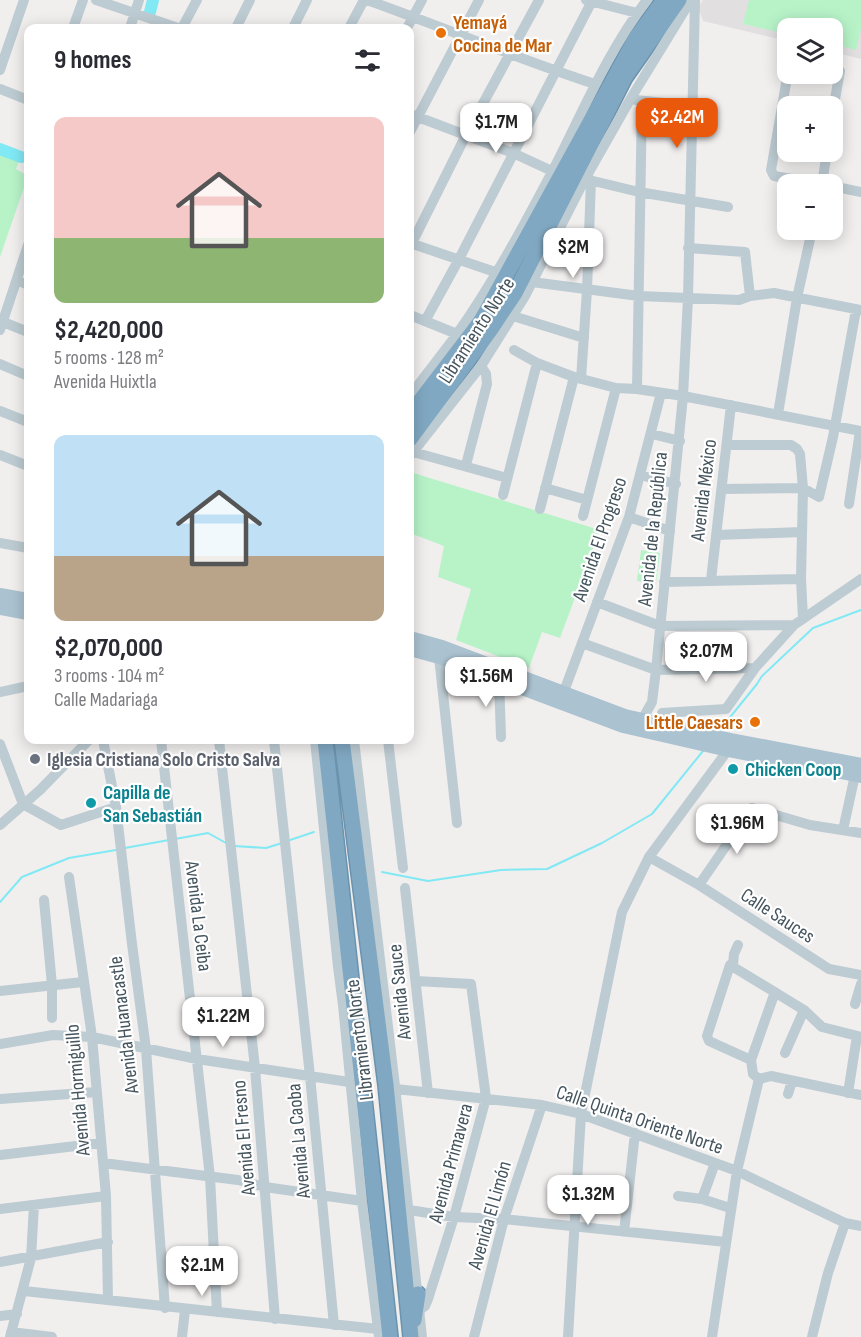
<!DOCTYPE html>
<meta charset="utf-8">
<style>
body{margin:0;font-family:"Sofia Sans Condensed",sans-serif;background:#f2f2f3;color:#2b2b33;height:100vh;display:flex;flex-direction:column;font-size:22px;white-space:nowrap}
*{box-sizing:border-box;margin:0}
p{font-size:20px;color:#7c7c81}
.icon{flex:none;width:33px;height:33px;fill:none;stroke:currentColor;stroke-width:2;stroke-linecap:round;stroke-linejoin:round}
.map{position:relative;flex:1;overflow:hidden}
.sheet{position:absolute;left:24px;top:24px;width:390px;height:720px;display:flex;flex-direction:column;background:#fff;border-radius:12px;box-shadow:0 3px 15px #0003}
.sheet>*{flex:none}
.controls{position:absolute;left:777px;top:18px;display:grid;gap:12px}
.controls a{display:grid;place-items:center;width:66px;height:66px;border-radius:12px;background:#fff;box-shadow:0 3px 15px #0003;font-size:30px}
.price{position:absolute;translate:-50% -51px;padding:0 14px;border-radius:12px;background:#fff;color:#222;font-size:20px;line-height:39px;filter:drop-shadow(0 2px 3px #0008)}
.price::after{content:'';position:absolute;left:50%;top:36px;width:18px;height:14px;margin-left:-9px;background:inherit;clip-path:polygon(0 0,100% 0,50% 100%)}
.price.on{background:#ea580c;color:#fff}
ul{padding:0;list-style:none}
li{display:grid;align-content:center;gap:12px;height:318px;padding:0 30px}
li span{display:grid;place-items:center;height:186px;border-radius:12px;color:#555}
li>.icon{margin-inline-start:auto}
span .icon{width:108px;height:108px;fill:#fffc;stroke-width:1}
li b{font-size:26px}
h2{display:flex;justify-content:space-between;align-items:center;height:72px;padding:0 30px;font-size:26px}
.map>svg:first-child{display:block}
.education{fill:#e2dfe0}
.green{fill:#b8f3c8}
.lines{fill:none;stroke-linecap:round;stroke-linejoin:round}
.stream{stroke:#81e9f4;stroke-width:2}
.river{stroke:#81e9f4;stroke-width:12}
.highway-casing{stroke:#6c93ae;stroke-width:18}
.minor{stroke:#bdcbd2;stroke-width:10}
.major{stroke:#abc2d0;stroke-width:14}
.highway{stroke:#81a8c2;stroke-width:15}
.food-dot{fill:#e8710a;stroke:#fff;stroke-width:2}
.worship-dot{fill:#6b7280;stroke:#fff;stroke-width:2}
.culture-dot{fill:#0f9aa8;stroke:#fff;stroke-width:2}
.labels{text-anchor:middle;stroke-width:4.5;stroke-linejoin:round;paint-order:stroke}
.food-label{font-size:20px;font-weight:bold;fill:#c56008;stroke:#fff;text-anchor:start}
.street-label{font-size:20px;fill:#45555e;stroke:#fff}
.worship-label{font-size:20px;font-weight:bold;fill:#5b616d;stroke:#fff;text-anchor:start}
.culture-label{font-size:20px;font-weight:bold;fill:#0d838f;stroke:#fff;text-anchor:start}
</style>
<div class="map">
<svg width="861" height="1337" viewBox="0 0 861 1337">
<rect width="100%" height="100%" fill="#f1eeee"/>
<path class="education" d="M703,0H861V59L833,52L832,28H788L787,41L703,21L698,7Z"/>
<path class="green" d="M749,0H861V28L856,50L833,44L832,28H788L787,34L743,24Z
M0,150L20,159L16,169L28,176L0,257Z
M410,472L600,530L560,638L542,632L529,668L456,640L471,589L438,577L444,546L410,533Z
M641,550L660,553L656,583L637,581Z"/>
<g class="lines">
<path class="stream" d="M718,732L757,684L762,676L813,628L861,610
M175,839L208,833L226,843
M290,840L314,832
M234,846L266,848L282,843
M125,848L169,840
M382,872L428,881L501,870L547,869L602,843L652,814L703,751
M0,902L22,877L69,858L116,850"/>
<path class="river" d="M150,12L153,0
M0,149L21,157"/>
<defs>
<path id="highway" d="M410,414L481,321L618,71L636,38L664,0
M410,439L491,329L515,293L625,77L679,0
M325,740L390,1337
M342,740L386,1085L411,1337
M414,1320L418,1294"/>
</defs>
<use href="#highway" class="highway-casing"/>
<path class="minor" d="M96,0L178,28
M367,0C443,27 518,59 595,84
M586,0L637,13
M73,28L83,0
M130,28L139,0
M182,28L197,0
M236,28L250,0
M293,28L307,0
M349,28L364,0
M407,28L422,0
M0,70L24,0
M788,72L771,170L774,176L822,184
M0,89L28,100
M636,100L692,106
M410,114L513,153L552,171
M832,116L840,71
M410,132L479,0
M585,179L639,192L728,207
M822,184L827,152
M832,186L861,192
M410,243L495,272
M410,247L466,135L539,0
M688,248L745,252L750,296
M17,280L28,285
M532,282L639,296L739,300L750,296L774,293L861,310
M410,315L457,334
M513,316L584,338
M425,321L458,261L592,1
M3,322L28,332
M0,330L28,245
M514,350L537,363L574,377L616,388L637,389L683,396L861,431
M0,364L28,376
M581,379L587,290L591,180
M637,389L642,101
M410,396C425,375 442,355 457,334C493,283 523,227 552,172C582,114 607,52 647,0
M0,411L28,422
M778,414L797,298L812,230
M652,434L680,441
M727,445H791L797,449L800,454L803,488L801,579L803,619
M413,452L507,478
M0,455L28,466
M410,456L481,366L525,296L585,179L631,98L691,0
M466,465L487,384L486,374L481,366
M640,475L676,484
M545,488L587,500
M723,489L803,488L819,497L833,437L856,310
M503,495L537,363
M849,504L860,431
M540,509L574,377
M583,516L616,388
M629,517L670,531
M717,535L802,532
M0,543L28,548
M711,580L731,405
M664,582L801,579
M597,602L660,626L794,625
M582,643L656,670L755,668
M439,657L457,823
M499,679L501,737
M0,692L28,686
M563,694L629,517L661,393
M662,713L726,709L755,668L794,625L861,579
M642,720L652,702L656,670L683,396L688,298L695,0
M103,740L116,807L132,944L146,1049L165,1308
M161,740L210,1177L217,1312
M219,740L255,1068L275,1319
M274,740L310,1076L334,1325
M315,740L338,967L343,1005L362,1201L379,1337
M354,740L395,1086L422,1337
M388,740L403,868
M0,744L23,804L61,825L116,807
M0,825L40,790L89,740
M843,830L855,775
M649,857L699,885L829,969L861,975
M69,877L92,1037L106,1196L108,1300
M699,885L752,808L810,825L861,833
M405,888L428,1093
M44,900L52,985V1018
M733,965L734,954L738,945
M416,981L471,984L486,1098L454,1217L428,1299L425,1306L419,1310
M0,991L83,982
M855,1004L861,984
M0,1044L53,1035L92,1037L197,1059L349,1082
M785,1053L804,1010
M751,1060L709,1041L707,1036L730,965L804,1010L822,1027L861,1037
M759,1079L771,1076L861,1095
M759,1079L753,1074L751,1060L775,992
M396,1089L542,1105L581,1114L737,1171L845,1223L861,1226
M848,1093L857,1036
M788,1094L792,1081
M0,1099L97,1092
M0,1155L101,1143
M103,1163L238,1180L265,1187L362,1201
M678,1196L702,1199L715,1163
M702,1199L730,1208
M0,1209L106,1196
M409,1210L454,1217L504,1219L726,1242
M624,1232L635,1133
M0,1262L108,1242
M24,1291L378,1329
M0,1316L17,1314
M11,1332L52,1337
M10,1337L31,1258L34,1205
M182,1337L185,1310
M474,1337L504,1219L542,1105
M568,1337L581,1114L622,912L649,857L728,750
M712,1337L737,1171L759,1079
M812,1337L828,1273L845,1223"/>
<path class="major" d="M0,595L28,600
M0,608L28,613
M410,638L442,647L625,716L731,740L861,765
M410,649L439,657L623,726L728,750L861,776"/>
<use href="#highway" class="highway"/>
</g>
<g class="food-dot">
<circle cx="441" cy="33" r="6"/>
<circle cx="755" cy="722" r="6"/>
</g>
<circle class="worship-dot" cx="35" cy="759" r="6"/>
<g class="culture-dot">
<circle cx="733" cy="769" r="6"/>
<circle cx="91" cy="803" r="6"/>
</g>
<g class="labels">
<g class="food-label">
<text x="453" y="29">Yemayá<tspan x="453" dy="23">Cocina de Mar</tspan></text>
<text x="743" y="729" text-anchor="end">Little Caesars</text>
</g>
<g class="street-label">
<text transform="translate(476 330) rotate(-57)" y="7">Libramiento Norte</text>
<text transform="translate(703 490) rotate(-83)" y="7">Avenida México</text>
<text transform="translate(652 529) rotate(-84)" y="7">Avenida de la República</text>
<text transform="translate(599 539) rotate(-71)" y="7">Avenida El Progreso</text>
<text transform="translate(778 915) rotate(33)" y="7">Calle Sauces</text>
<text transform="translate(199 916) rotate(83)" y="7">Avenida La Ceiba</text>
<text transform="translate(399 992) rotate(-96)" y="7">Avenida Sauce</text>
<text transform="translate(123 1025) rotate(-97)" y="7">Avenida Huanacastle</text>
<text transform="translate(359 1040) rotate(-97)" y="7">Libramiento Norte</text>
<text transform="translate(77 1090) rotate(-95)" y="7">Avenida Hormiguillo</text>
<text transform="translate(640 1119) rotate(19)" y="7">Calle Quinta Oriente Norte</text>
<text transform="translate(243 1138) rotate(-95)" y="7">Avenida El Fresno</text>
<text transform="translate(298 1141) rotate(-95)" y="7">Avenida La Caoba</text>
<text transform="translate(450 1163) rotate(-75)" y="7">Avenida Primavera</text>
<text transform="translate(489 1215) rotate(-74)" y="7">Avenida El Limón</text>
</g>
<g class="worship-label">
<text x="47" y="766">Iglesia Cristiana Solo Cristo Salva</text>
</g>
<g class="culture-label">
<text x="745" y="776">Chicken Coop</text>
<text x="103" y="799">Capilla de<tspan x="103" dy="23">San Sebastián</tspan></text>
</g>
</g>
</svg>
<div class="controls">
<a><svg class="icon" aria-label="layers" viewBox="0 0 24 24"><path d="M12 4l9 5-9 5-9-5zM3 14l9 5 9-5"/></svg></a>
<a>+</a>
<a>−</a>
</div>
<b class="price on" style="left:677px;top:149px">$2.42M</b>
<b class="price" style="left:496px;top:154px">$1.7M</b>
<b class="price" style="left:573px;top:279px">$2M</b>
<b class="price" style="left:706px;top:683px">$2.07M</b>
<b class="price" style="left:486px;top:708px">$1.56M</b>
<b class="price" style="left:737px;top:855px">$1.96M</b>
<b class="price" style="left:223px;top:1048px">$1.22M</b>
<b class="price" style="left:588px;top:1226px">$1.32M</b>
<b class="price" style="left:202px;top:1297px">$2.1M</b>
<section class="sheet">
<h2>9 homes<svg class="icon" aria-label="filters" viewBox="0 0 24 24"><path d="M4 7h16M4 17h16"/><circle cx="9" cy="7" r="2"/><circle cx="15" cy="17" r="2"/></svg></h2>
<ul>
<li><span style="background:linear-gradient(#f6c9c9 65%,#8fb573 0)"><svg class="icon" aria-label="home" viewBox="0 0 24 24"><path d="M3 11l9-7 9 7M6 9v11h12V9"/></svg></span><div><b>$2,420,000</b><p>5 rooms · 128 m²</p><p>Avenida Huixtla</p></div></li>
<li><span style="background:linear-gradient(#bfe0f5 65%,#b9a48a 0)"><svg class="icon" aria-label="home" viewBox="0 0 24 24"><path d="M3 11l9-7 9 7M6 9v11h12V9"/></svg></span><div><b>$2,070,000</b><p>3 rooms · 104 m²</p><p>Calle Madariaga</p></div></li>
</ul>
</section>
</div>
